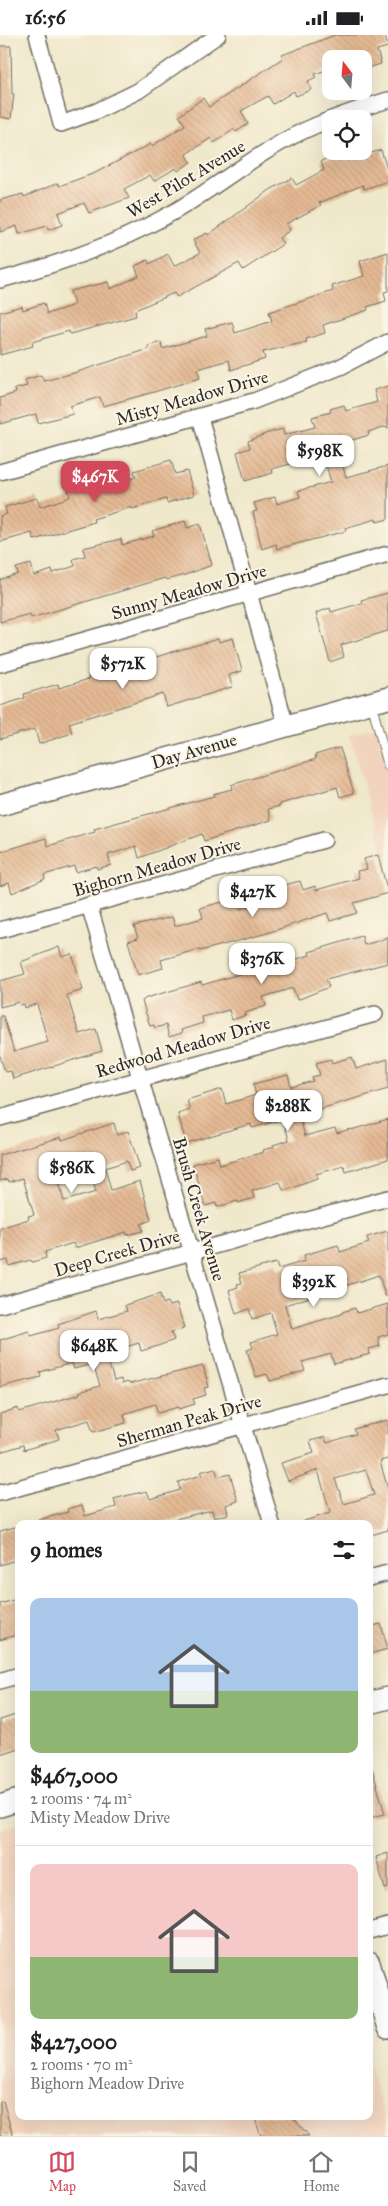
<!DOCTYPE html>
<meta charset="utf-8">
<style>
body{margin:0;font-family:"IM FELL Great Primer",serif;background:#f2f2f2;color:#202124;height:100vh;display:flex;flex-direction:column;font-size:19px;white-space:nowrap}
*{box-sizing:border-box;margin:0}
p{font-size:16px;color:#757577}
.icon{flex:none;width:28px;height:28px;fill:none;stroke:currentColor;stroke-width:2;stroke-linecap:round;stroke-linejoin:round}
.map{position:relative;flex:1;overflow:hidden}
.panel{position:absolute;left:15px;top:1485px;width:358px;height:600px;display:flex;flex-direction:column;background:#fff;border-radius:10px;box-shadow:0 5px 20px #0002}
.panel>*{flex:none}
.needle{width:32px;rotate:344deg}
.tools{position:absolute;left:322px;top:15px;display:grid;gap:10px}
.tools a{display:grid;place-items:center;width:50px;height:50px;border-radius:10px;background:#fff;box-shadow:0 5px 20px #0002;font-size:25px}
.price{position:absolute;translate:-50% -42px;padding:0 11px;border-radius:10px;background:#fff;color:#222;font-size:16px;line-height:32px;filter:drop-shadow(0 1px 2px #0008)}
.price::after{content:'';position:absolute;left:50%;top:30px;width:15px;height:11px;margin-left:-8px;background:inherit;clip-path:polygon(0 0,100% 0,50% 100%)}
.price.current{background:#d1495b;color:#fff}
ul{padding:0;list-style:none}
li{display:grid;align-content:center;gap:10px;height:265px;padding:0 15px}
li+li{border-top:1px solid #e0e0e0}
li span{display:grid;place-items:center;height:155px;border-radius:10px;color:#555}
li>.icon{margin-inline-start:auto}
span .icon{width:90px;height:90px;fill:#fffc;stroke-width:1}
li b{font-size:21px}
h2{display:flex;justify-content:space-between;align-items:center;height:60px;padding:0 15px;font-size:21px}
.status{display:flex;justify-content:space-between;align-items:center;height:35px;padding:0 25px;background:#fff;direction:ltr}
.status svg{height:14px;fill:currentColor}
.tab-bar{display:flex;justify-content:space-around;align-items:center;height:70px;border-top:1px solid #e0e0e0;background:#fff;font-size:14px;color:#757577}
.tab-bar a{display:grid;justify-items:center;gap:2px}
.tab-bar .current{color:#d1495b}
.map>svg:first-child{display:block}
.built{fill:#f2d4be}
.building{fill:url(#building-back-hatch);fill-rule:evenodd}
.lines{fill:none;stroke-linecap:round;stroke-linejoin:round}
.lane-casing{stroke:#706d63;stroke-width:10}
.street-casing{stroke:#706d63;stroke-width:18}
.secondary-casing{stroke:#706d63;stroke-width:24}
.lane{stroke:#fff;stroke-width:8}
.street{stroke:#fff;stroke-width:15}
.secondary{stroke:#fff;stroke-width:21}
.labels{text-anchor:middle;stroke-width:4;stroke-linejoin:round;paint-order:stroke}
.street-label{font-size:18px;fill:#2b2b2b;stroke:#fcf5e5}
</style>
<div class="status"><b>16:56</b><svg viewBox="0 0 49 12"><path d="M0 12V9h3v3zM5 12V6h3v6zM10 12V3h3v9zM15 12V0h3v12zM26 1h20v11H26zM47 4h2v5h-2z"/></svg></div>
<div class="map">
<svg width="388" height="2101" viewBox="0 0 388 2101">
<defs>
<pattern id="building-back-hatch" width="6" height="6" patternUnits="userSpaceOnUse" patternTransform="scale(1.25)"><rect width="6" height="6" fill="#e5ba94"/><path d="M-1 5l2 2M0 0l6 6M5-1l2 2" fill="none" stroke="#c5a080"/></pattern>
</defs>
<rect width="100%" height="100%" fill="#fcf5e5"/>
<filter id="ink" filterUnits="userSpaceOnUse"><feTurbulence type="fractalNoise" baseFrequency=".02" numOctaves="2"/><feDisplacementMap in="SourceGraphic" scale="10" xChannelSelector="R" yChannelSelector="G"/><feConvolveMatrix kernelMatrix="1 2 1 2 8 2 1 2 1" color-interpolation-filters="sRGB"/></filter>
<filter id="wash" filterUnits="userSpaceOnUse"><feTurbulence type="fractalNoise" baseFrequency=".0096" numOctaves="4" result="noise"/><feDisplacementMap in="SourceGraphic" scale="20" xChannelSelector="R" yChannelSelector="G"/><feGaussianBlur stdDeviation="1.12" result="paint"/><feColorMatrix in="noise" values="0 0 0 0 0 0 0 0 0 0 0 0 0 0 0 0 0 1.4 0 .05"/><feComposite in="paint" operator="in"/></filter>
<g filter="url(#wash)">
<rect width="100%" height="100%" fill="#f0e8cb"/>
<path class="built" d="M388,689V834L349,700Z
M19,1789V2081H369V2028L388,2094V2101H0V1794Z"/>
<g id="blocks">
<path class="building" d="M335,0H385L388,12L377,15L381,29L367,33L364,24H331V33L315,39L316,42L308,46L311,55L296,61L294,56L273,69L268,61L241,76L248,89L236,97L234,94L214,108L211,103L186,119L191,127L178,136L176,133L154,146L150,140L124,154L129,163L89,178L84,168L58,178L62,190L48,195L47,191L19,199L17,191L0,197V165L23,159L24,162L58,148L59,151L95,138L151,109L152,111L185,90L179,81L203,63L209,72L283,23L282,20Z
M0,11H11L12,59H14L11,84L0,82Z
M381,115L388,137V146L364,154L363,150L319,168L321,170L286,189L290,195L279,203L283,209L243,235L239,228L177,262L174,258L135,275L136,281L70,299L69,296L32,307L33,311L0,320V277L22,271L23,275L44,268L47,279L74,270L70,256L108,247L110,254L139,241L135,231L148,225L149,229L168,219L174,231L200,218L193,205L207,198L208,200L270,155L292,143L296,150L324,135L321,126L344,116H370L371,118Z
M388,217V256L384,257L386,266L367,272L368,275L323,290L325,298L306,304L307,307L263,317L265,324L231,335L229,325L198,334L200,343L154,357L103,371L100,362L70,371L73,379L38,388L36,379L0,389V363L16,358L15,354L27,351L25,345L41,340L44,346L74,338L149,314L148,311L161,307L162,314L207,301L205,294L232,287L235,298L272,286L269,277L333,256L332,251L364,241L360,226Z
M388,351V393L384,392L368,397L369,400L336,410L346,442L388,431V484L377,487L376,484L345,493L346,496L277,514L276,509L262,514L253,477L257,476L254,468L275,462L277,469L300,462L298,456L331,447L323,420L272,434L273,438L245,446L237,417L250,413L248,406L268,398L283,394L284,400L315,392L312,382L331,377L330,374L344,370L346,376L377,367L374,355Z
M171,425L175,439L187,436L194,460L167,468L166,464L132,474V472L93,484L94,487L34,505L32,498L0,507V481L7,479L5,472L37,463L40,472L70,462L68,455L103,446L104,451L136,442L134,436Z
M185,486L187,493L200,489L212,530L185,540L166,545L165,543L31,583L30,579L0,587V545L18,539L16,533L31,529L34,541L52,535L53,538L75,531L73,524L85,521L83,513L121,504L122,510L154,501L152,496Z
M388,558V596L341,610L344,622L330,627L316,578L330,573L331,577L362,568L361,565Z
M233,603L242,636L229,640L232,652L167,672L163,659L69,688L72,698L39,709L35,694L0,704V671L25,663L24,659L58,649L59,653L89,644L88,641L104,636L122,631L123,635L154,626L153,623L172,617L218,604L219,607Z
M338,713H340L354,758L340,762L337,752L280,769V771L268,774L271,785L204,806L202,799L139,823L136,811L108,820L111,830L97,834L96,831L76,837L74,831L44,840L45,844L12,858L9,848L0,851V817L46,803L48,811L95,797L94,794L214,761L213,759L232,754L231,750L316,724L315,720Z
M378,820L388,858L354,868L357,878L330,886L327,878L264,899L200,916L199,914L161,925L163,933L138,940L128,906L138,903L134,891L172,882L175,891L203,883L200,873L237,863L240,874L268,866L265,855L300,846L303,855L315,851L316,855L359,843L357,836L367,834L364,824Z
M362,901L364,910L388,903V928L326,944L329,952L297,965L293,953L263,962L266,971L245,978L246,980L232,985L229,975L202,982L203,988L181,995L182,998L169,1002L166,990L155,993L154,990L150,991L142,966L146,963L198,948L201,947L202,950L243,938L259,932L258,929L279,923L281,929L310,920L309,917Z
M59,912L62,922L72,919L83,955L67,960L79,999L96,994L102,1016L13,1044L11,1036L5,1037L0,1021V981H3L14,1017L48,1007L37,969L25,973L24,969L20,970L19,967L0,972V946L25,939L21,927Z
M352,1022L356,1034L388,1024V1054L299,1080L305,1101L335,1093L337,1098L350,1094L351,1095L388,1084V1124L346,1137L344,1131L316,1139L317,1144L287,1155H283L280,1147L252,1156L254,1163L238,1168V1166L217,1172L216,1168L205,1171L193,1129L218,1122L220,1130L264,1117L263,1115L274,1112L273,1110L289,1105L283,1084L252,1093L251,1089L186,1108L178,1079L190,1075L187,1065L222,1054L226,1069L256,1060L253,1049L288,1040L291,1052L313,1046L312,1042L320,1040L316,1028L331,1024L332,1028Z
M114,1088L117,1100L128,1096L140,1133L130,1136L127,1126L105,1133L111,1155L140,1146L151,1185L141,1189L143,1196L127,1200L126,1197L75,1213L73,1208L45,1217L46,1223L32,1227L31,1225L9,1231L8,1225L0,1227V1193L29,1184L28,1181L34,1180L23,1143L9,1147L8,1144L0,1146V1120L61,1102L62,1105ZM86,1123L96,1157L64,1166L53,1132Z
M388,1196V1261H385L379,1240L285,1270L292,1294L342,1279V1277L355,1273L357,1278L388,1269V1299L378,1302L380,1311L369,1314L370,1319L334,1329L331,1319L302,1327L305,1336L270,1346L267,1339L256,1342L247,1315L253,1313L251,1307L277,1299L271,1278L252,1284L249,1274L236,1279L229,1255L238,1252L237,1249L242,1248L239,1238L276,1228L278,1234L305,1226L304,1220L338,1210L340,1217L369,1208L367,1202Z
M160,1259L163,1269L167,1267L169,1271L177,1269L184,1293L171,1297L174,1305L155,1312L141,1316L139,1308L106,1318L114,1346L121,1344L122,1349L128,1347L129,1349L203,1331L209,1352L204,1353L206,1360L193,1364L195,1369L179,1374L178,1372L158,1378L155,1369L124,1379L126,1388L93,1397L89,1385L56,1395L59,1404L24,1415L23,1410L0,1417V1379L18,1373L19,1377L80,1359L79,1357L100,1351L93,1329L74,1334L72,1328L40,1337L41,1342L0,1352V1305L29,1296L31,1301L59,1293L58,1289L96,1276L98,1284L127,1276L125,1270Z
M388,1385V1424L380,1426L388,1455V1495L371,1500L369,1489H305L304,1486L330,1478L318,1435L288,1446L281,1428L314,1418L310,1406L325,1402L327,1408L356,1399L354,1394ZM366,1435L374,1460L344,1469L335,1444Z
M215,1433L218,1442L230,1439L238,1466L226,1470L228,1479L214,1483L212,1475L155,1489H38V1485L68,1477L67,1474L82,1470L85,1481L116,1472L114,1464L129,1460L147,1456L150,1464L180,1455L178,1447L202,1440L200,1437Z
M19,1491V1524L0,1530V1496Z
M17,1564L19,1599L0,1605V1569Z
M381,1589L388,1614L369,1619V1592Z
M19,1679V1713L0,1719V1685Z
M372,1733L385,1779L369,1783V1734Z
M388,1818V1853L385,1854L376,1822Z
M3,2066L13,2101H0V2067Z
M254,2081H292L309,2101H261Z"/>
</g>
</g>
<g filter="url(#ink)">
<use href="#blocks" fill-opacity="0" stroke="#706d63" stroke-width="1"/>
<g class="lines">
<defs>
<path id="lane" d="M372,670L388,731"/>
<path id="street" d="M37,0L61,89L97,76L138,56L218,0
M0,245C59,229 117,209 170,179C213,155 251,122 295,100C325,85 356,75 388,65
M200,382L286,691
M0,437L254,366L340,332L388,307
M0,629L388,519
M89,870L272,1489
M0,895L324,805
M0,1083L375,979
M0,1270L388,1163
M0,1458L388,1350
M369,1543L388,1538
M0,1646L19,1640
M369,1896L388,1891"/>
<path id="secondary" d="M0,770L388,663
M369,1668L388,1663
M0,1771L19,1765
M369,1928L388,1993"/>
</defs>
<use href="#lane" class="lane-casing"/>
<use href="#street" class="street-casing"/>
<use href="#secondary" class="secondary-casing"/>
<use href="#lane" class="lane"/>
<use href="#street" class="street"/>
<use href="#secondary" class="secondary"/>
</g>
</g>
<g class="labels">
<g class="street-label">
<text transform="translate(186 144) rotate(-31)" y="6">West Pilot Avenue</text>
<text transform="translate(192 363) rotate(-16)" y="6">Misty Meadow Drive</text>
<text transform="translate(189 557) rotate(-16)" y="6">Sunny Meadow Drive</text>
<text transform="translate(194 716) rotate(-16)" y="6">Day Avenue</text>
<text transform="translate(157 832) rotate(-16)" y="6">Bighorn Meadow Drive</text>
<text transform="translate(183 1012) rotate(-16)" y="6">Redwood Meadow Drive</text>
<text transform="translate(199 1174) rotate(74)" y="6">Brush Creek Avenue</text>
<text transform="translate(117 1218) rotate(-16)" y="6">Deep Creek Drive</text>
<text transform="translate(189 1386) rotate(-16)" y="6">Sherman Peak Drive</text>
</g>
</g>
</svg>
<div class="tools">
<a><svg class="needle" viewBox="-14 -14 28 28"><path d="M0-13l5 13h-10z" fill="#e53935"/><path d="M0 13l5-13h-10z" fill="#757577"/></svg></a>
<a><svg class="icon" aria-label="locate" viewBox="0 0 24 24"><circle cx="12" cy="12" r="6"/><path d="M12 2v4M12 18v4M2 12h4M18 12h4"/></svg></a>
</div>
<b class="price" style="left:320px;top:442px">$598K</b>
<b class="price current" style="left:95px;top:468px">$467K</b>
<b class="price" style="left:123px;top:655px">$572K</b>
<b class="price" style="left:253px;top:883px">$427K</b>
<b class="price" style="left:262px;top:950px">$376K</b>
<b class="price" style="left:288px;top:1097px">$288K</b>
<b class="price" style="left:72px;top:1159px">$586K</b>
<b class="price" style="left:314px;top:1273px">$392K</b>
<b class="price" style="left:94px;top:1337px">$648K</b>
<section class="panel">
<h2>9 homes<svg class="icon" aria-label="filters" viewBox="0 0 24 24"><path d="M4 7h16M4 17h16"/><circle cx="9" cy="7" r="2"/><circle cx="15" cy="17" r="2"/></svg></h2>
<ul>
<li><span style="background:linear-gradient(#a9c7e8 60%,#8fb573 0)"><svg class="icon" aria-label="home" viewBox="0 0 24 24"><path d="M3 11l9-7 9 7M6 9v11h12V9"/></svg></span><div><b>$467,000</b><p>2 rooms · 74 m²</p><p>Misty Meadow Drive</p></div></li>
<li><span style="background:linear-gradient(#f6c9c9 60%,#8fb573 0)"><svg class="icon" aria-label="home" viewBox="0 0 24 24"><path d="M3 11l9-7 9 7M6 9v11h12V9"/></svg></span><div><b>$427,000</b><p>2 rooms · 70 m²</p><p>Bighorn Meadow Drive</p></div></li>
</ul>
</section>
</div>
<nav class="tab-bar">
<a class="current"><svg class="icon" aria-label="map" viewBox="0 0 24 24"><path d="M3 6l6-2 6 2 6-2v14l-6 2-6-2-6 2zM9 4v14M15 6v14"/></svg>Map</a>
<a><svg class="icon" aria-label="saved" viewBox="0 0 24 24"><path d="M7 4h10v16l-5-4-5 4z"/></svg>Saved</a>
<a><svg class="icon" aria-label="home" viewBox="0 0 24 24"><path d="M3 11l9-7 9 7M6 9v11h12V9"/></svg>Home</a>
</nav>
